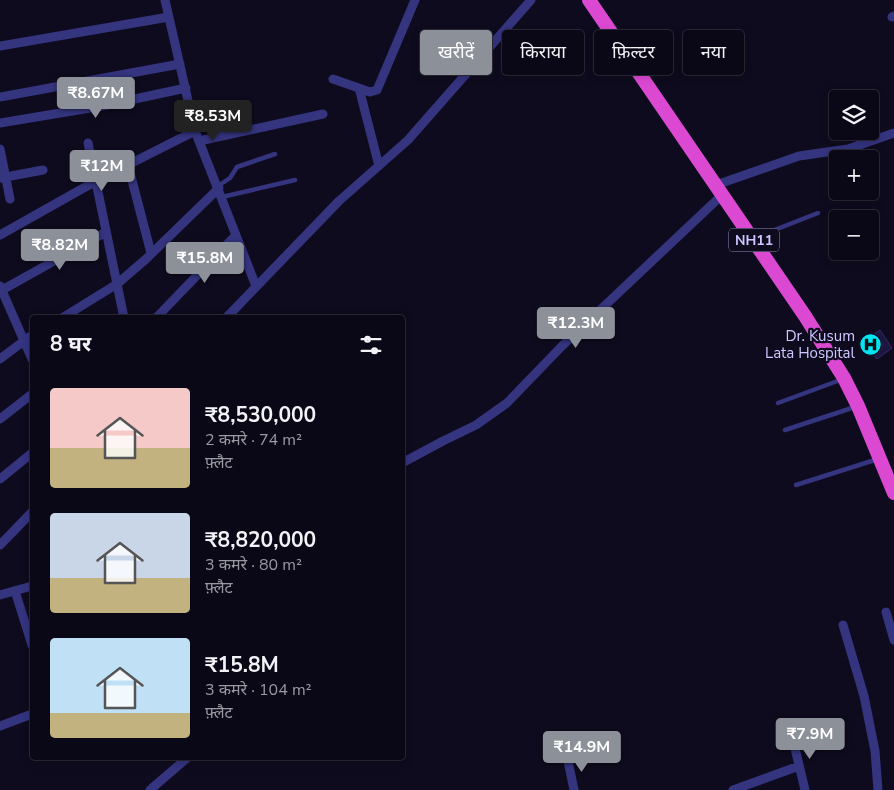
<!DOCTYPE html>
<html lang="hi">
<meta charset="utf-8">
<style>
body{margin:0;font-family:"Nunito Sans","Noto Sans Devanagari",sans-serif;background:#13111f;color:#f1f3f6;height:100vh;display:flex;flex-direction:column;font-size:19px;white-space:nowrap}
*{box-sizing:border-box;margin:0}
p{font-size:16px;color:#999aa1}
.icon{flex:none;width:28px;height:28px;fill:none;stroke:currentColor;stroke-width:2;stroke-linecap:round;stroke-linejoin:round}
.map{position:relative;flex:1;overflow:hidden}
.side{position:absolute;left:30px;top:315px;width:375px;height:445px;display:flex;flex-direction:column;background:#0a0816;border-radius:5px;box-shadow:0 2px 8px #0003,0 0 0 1px #2a2935}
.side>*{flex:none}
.guide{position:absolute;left:420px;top:30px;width:399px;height:45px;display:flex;gap:10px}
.fabs{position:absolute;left:829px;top:90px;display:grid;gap:10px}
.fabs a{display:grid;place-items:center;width:50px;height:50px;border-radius:5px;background:#0a0816;box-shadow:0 2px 8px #0003,0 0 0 1px #2a2935;font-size:25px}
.price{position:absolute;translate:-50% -42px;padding:0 11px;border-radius:5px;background:#8c9099;color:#fff;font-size:16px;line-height:32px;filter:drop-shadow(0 1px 2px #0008)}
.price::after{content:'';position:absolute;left:50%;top:30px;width:15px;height:11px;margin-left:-8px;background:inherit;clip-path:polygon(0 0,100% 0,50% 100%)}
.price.active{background:#222;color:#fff}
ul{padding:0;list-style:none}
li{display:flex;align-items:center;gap:15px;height:125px;padding:0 20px}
li span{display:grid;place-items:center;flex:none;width:140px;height:100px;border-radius:5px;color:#555}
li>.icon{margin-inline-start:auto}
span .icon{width:60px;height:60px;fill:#fffc;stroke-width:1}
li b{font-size:21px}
h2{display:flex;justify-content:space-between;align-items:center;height:60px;padding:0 20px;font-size:21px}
.chip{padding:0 18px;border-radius:5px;background:#0a0816;box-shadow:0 2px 8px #0003,0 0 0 1px #2a2935;font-size:18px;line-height:45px}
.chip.active{background:#8c9099;color:#fff}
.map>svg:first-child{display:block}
.building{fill:#1d1740;stroke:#33286d}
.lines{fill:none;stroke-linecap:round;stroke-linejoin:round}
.service{stroke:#34347f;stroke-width:4.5}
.minor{stroke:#34347f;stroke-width:9}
.trunk{stroke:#db49d2;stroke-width:14}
.labels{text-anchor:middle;stroke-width:4.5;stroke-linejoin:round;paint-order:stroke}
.shield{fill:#0e0b1e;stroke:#948fbc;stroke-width:1}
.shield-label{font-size:14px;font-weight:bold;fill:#cdc8ff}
.poi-label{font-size:15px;fill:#cdc8ff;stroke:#0e0b1e;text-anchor:end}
</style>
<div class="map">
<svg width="894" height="790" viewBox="0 0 894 790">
<rect width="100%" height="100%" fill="#0e0b1e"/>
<path class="building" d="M880,330L892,348L877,359L871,350L869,351L865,345L867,343L865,341Z"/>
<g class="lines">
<path class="service" d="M218,186L230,178L237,167L275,154
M222,197L295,180
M754,238L818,213
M778,403L843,379
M785,430L855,407
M796,485L878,459"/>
<path class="minor" d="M165,0L195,131L256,286
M892,17L894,16
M0,46L169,17
M333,79L370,92L377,90L415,0
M359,88L379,166
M0,97L180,64
M0,123L102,106L186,88
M199,141L323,114
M88,143L124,318
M0,149L10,199
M128,165L151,253
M0,178L43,170
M716,185L799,156L848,149L894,133
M0,235L96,181L195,131
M0,286L32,359
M2,290L106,232
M62,318L117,284L146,259L219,188
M156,318L236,235
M226,318L339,201L408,140L531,0
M0,359L32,335
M0,419L32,394
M402,463L443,441L476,425L507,403L562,346L722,195
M0,479L32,453
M0,545L32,512
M15,591L32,645
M0,595L32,586
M886,612L894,640
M843,625L864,696L875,751L878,790
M0,726L32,714
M792,736L805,790
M568,761L574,790
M150,790L187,758
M733,790L799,766"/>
<path class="trunk" d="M589,0L805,316L844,378L858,406L894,493"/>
</g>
<defs>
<symbol id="hospital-disc" viewBox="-11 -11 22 22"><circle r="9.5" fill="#00e4f3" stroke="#0e0b1e"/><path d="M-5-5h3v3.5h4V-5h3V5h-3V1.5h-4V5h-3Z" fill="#111"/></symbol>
</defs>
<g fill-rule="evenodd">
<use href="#hospital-disc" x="858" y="332" width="25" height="25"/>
</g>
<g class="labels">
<rect class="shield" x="729" y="228.5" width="50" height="23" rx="4"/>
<g class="shield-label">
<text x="754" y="245">NH11</text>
</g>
<g class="poi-label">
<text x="855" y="341">Dr. Kusum<tspan x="855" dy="17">Lata Hospital</tspan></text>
</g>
</g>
</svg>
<div class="fabs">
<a><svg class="icon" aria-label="layers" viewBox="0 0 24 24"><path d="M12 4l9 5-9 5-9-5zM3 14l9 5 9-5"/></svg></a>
<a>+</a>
<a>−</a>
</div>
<b class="price" style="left:96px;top:119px">₹8.67M</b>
<b class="price active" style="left:213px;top:142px">₹8.53M</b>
<b class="price" style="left:102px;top:192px">₹12M</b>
<b class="price" style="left:60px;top:271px">₹8.82M</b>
<b class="price" style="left:205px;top:284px">₹15.8M</b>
<b class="price" style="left:576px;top:349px">₹12.3M</b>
<b class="price" style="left:810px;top:760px">₹7.9M</b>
<b class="price" style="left:582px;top:773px">₹14.9M</b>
<div class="guide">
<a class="chip active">खरीदें</a>
<a class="chip">किराया</a>
<a class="chip">फ़िल्टर</a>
<a class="chip">नया</a>
</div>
<section class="side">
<h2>8 घर<svg class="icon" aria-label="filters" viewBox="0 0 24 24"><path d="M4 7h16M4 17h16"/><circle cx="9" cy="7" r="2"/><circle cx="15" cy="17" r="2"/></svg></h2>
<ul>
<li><span style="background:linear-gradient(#f6c9c9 60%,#c2b280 0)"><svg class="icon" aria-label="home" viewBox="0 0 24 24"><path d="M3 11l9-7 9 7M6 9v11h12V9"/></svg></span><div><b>₹8,530,000</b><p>2 कमरे · 74 m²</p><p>फ़्लैट</p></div></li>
<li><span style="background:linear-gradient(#c9d6e8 65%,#c2b280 0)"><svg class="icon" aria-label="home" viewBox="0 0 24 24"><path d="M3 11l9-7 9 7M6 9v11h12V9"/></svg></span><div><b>₹8,820,000</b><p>3 कमरे · 80 m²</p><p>फ़्लैट</p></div></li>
<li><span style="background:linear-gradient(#bfe0f5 75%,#c2b280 0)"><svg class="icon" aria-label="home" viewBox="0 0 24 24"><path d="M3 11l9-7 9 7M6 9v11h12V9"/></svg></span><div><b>₹15.8M</b><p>3 कमरे · 104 m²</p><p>फ़्लैट</p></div></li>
</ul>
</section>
</div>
